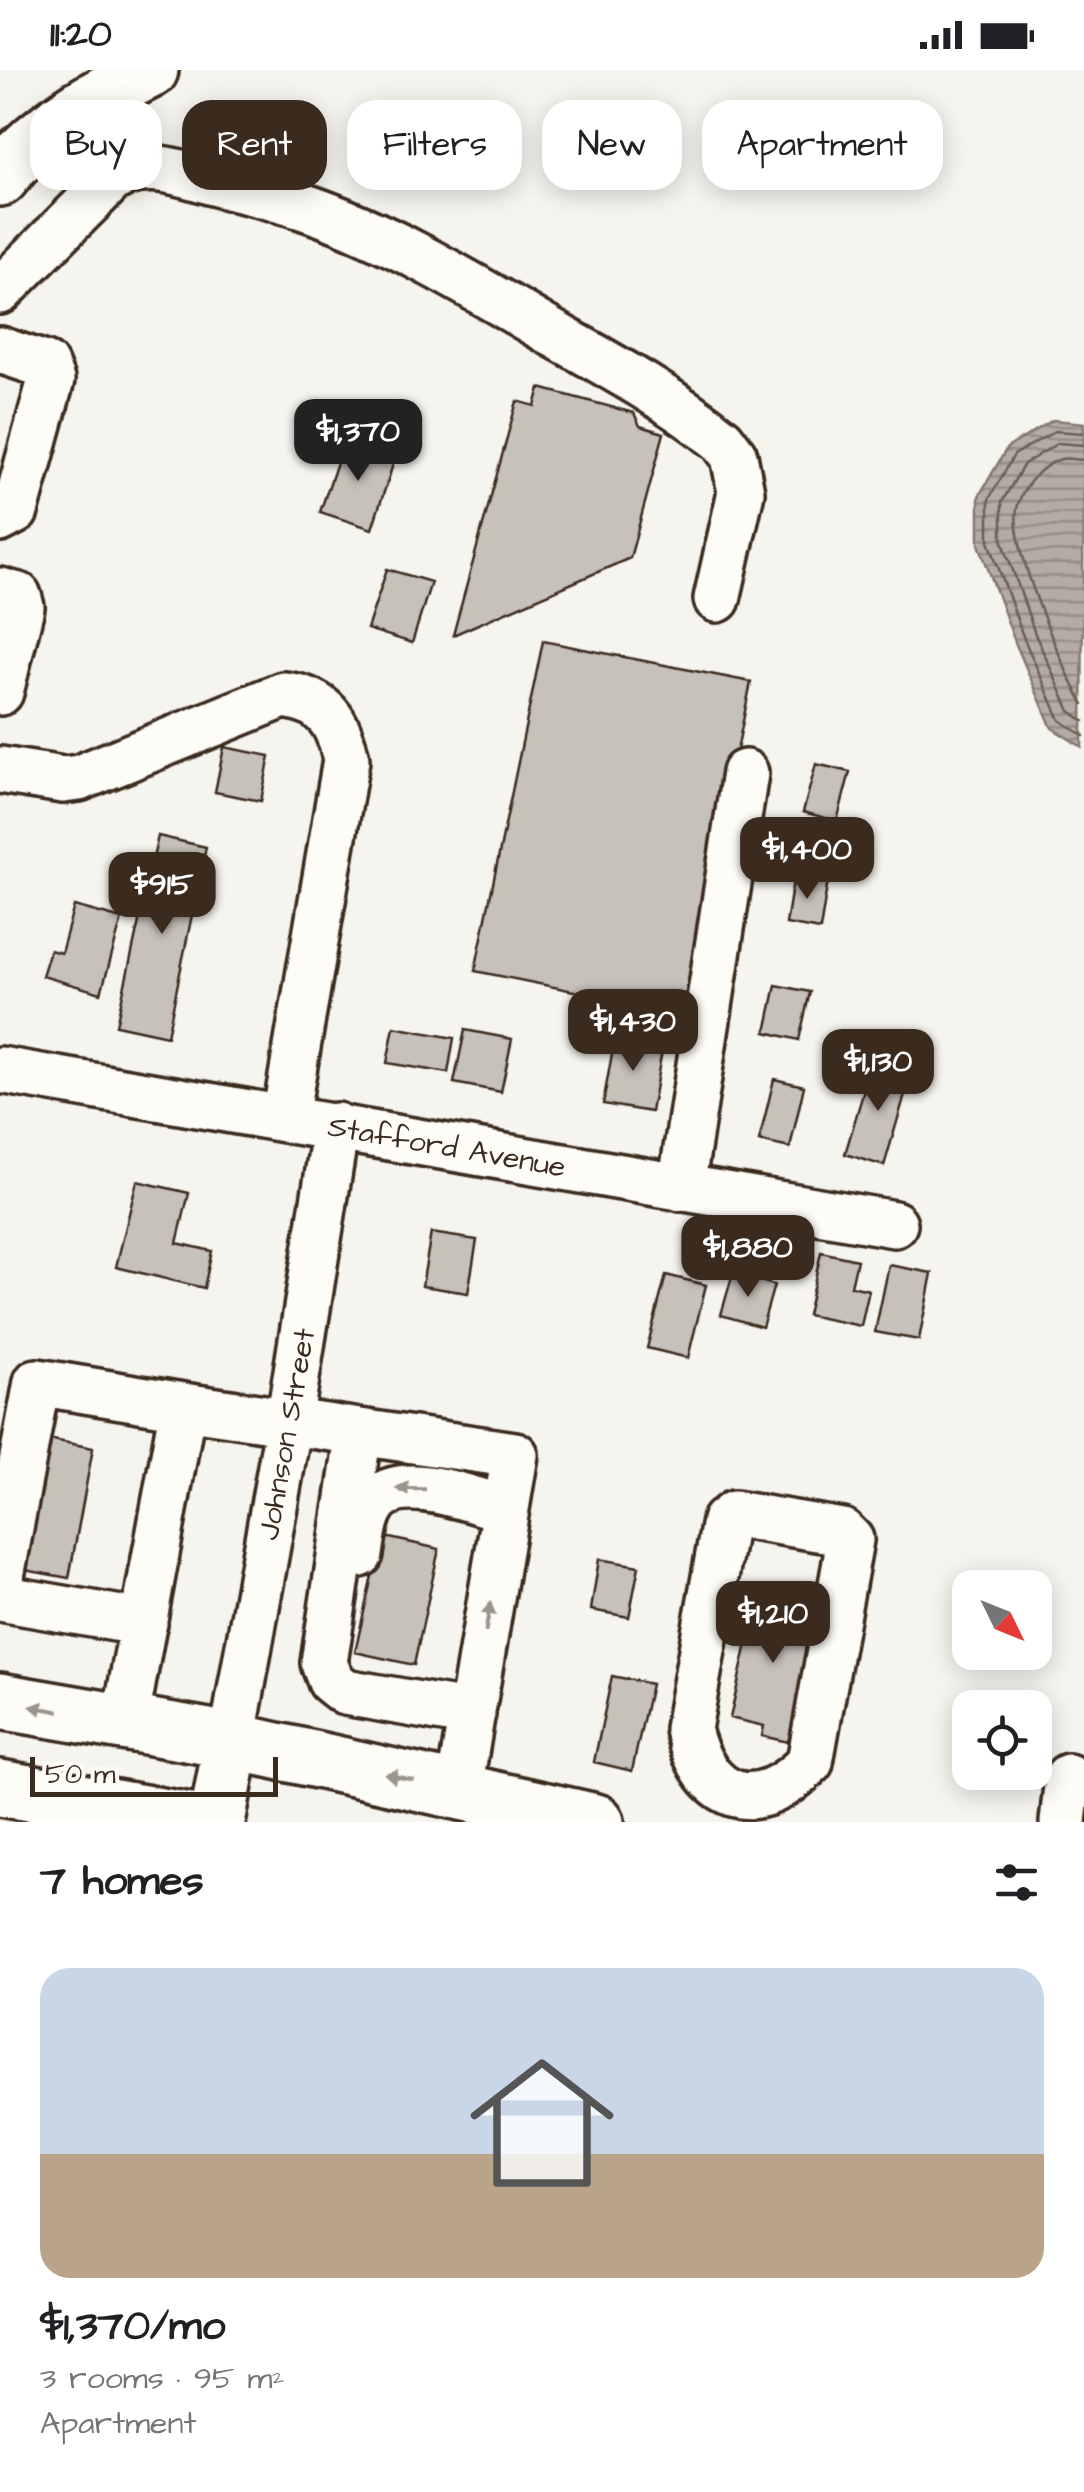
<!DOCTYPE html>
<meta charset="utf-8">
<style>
body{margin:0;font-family:"Architects Daughter",sans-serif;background:#f6f6f6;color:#202124;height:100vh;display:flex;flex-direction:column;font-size:38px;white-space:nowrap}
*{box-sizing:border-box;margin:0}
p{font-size:32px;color:#757577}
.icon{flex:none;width:55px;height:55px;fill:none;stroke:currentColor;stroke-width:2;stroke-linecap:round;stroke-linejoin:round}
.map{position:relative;height:1752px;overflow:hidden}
.details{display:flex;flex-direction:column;background:#fff;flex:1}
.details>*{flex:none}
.banner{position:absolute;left:30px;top:30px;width:1025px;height:90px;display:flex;gap:20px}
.needle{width:65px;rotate:133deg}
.fabs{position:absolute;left:952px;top:1500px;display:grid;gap:20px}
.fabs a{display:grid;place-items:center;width:100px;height:100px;border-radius:20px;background:#fff;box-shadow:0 5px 25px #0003;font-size:50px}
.scale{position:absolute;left:30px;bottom:25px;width:248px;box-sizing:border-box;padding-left:10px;border:5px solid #3b2a1e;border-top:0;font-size:28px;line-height:35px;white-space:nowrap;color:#3b2a1e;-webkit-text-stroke:8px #fdfcf7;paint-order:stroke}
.price{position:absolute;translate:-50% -85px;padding:0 22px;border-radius:20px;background:#3b2a1e;color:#fff;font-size:32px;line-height:65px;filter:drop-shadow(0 2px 5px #0008)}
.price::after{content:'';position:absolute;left:50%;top:60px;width:30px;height:22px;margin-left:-15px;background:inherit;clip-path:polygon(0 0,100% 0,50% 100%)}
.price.active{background:#222;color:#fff}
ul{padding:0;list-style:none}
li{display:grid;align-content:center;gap:20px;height:530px;padding:0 40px}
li+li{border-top:2px solid #e0e0e0}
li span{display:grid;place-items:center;height:310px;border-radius:30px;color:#555}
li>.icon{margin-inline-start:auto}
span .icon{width:180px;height:180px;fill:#fffc;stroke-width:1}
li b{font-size:42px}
h2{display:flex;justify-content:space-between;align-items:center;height:120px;padding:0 40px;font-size:42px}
.pill{padding:0 35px;border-radius:30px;background:#fff;box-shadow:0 5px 25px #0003;font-size:35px;line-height:90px}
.pill.active{background:#3b2a1e;color:#fff}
.status{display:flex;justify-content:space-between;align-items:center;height:70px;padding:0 50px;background:#fff;direction:ltr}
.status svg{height:28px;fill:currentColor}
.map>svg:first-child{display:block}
.water{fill:url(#water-rules);stroke:#84786e;stroke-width:2.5}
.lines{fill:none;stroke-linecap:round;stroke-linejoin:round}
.shore{stroke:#6b5e54;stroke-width:2.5}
.building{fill:#c7c1bb;stroke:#3b2a1e;stroke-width:2.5}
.minor-casing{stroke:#3b2a1e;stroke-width:52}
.major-casing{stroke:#3b2a1e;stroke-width:62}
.minor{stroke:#fdfcf7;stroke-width:45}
.major{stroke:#fdfcf7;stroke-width:55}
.oneway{fill:#9c938a}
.labels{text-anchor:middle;stroke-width:9;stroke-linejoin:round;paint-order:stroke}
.street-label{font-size:30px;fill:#3b2a1e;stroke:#fdfcf7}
</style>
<div class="status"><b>11:20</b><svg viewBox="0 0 49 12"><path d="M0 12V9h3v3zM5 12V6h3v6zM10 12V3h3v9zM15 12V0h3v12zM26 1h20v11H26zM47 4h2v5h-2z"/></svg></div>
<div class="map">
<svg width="1084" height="1752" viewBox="0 0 1084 1752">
<defs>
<pattern id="water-rules" width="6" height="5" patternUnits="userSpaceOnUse" patternTransform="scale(2.5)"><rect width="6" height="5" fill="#b4aca4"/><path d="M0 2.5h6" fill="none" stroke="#948c85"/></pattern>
</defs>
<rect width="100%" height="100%" fill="#f5f4ee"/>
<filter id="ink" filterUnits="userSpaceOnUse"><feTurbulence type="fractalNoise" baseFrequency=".01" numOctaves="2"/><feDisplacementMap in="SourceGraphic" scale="20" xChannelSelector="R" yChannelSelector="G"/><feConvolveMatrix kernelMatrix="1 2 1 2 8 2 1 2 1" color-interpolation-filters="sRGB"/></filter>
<g filter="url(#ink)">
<path class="water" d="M1053,350L1084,353L1082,677L1052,658L1015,572L979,474V426L1007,378Z"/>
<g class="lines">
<path class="shore" d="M1084,363L1055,361L1014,385L989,429V471L1024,569L1060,650L1084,666
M1084,375L1058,373L1024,394L1002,432V469L1035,564L1070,641L1084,651
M1084,390C1077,390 1067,387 1061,389C1041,395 1020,419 1017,439C1010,475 1063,601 1084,634"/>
</g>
<path class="building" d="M540,318L634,343L640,356L664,363L630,488L453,565L517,331L535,336Z
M345,369L396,385L372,459L320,442Z
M387,499L431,512L412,573L367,559Z
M543,571L751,612L683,943L475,901Z
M224,677L270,686L261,731L215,722Z
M816,694L850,702L837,751L803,742Z
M158,766L206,777L167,966L116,955Z
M794,804L828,810L820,860L786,854Z
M74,836L122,849L101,923L42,906L50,880L61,883Z
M776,915L810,922L799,970L766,962Z
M394,957L454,968L448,1003L387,993Z
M465,960L512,969L501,1022L454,1013Z
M615,967L663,975L651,1042L603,1034Z
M872,993L911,1004L884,1096L845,1084Z
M774,1009L804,1016L790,1078L759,1071Z
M137,1111L189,1123L177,1173L212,1181L204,1218L116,1197Z
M431,1163L477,1170L468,1223L422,1216Z
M821,1182L857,1190L851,1216L869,1220L861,1256L807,1245Z
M889,1195L932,1203L919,1270L875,1262Z
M733,1203L774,1215L762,1257L721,1245Z
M666,1205L706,1215L688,1288L647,1278Z
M33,1366L93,1378L69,1508L8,1497Z
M381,1466L439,1479L414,1595L355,1582Z
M599,1489L639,1496L629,1547L591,1540Z
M759,1521L796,1529L792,1545L816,1551L788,1672L762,1666L764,1656L730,1648Z
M612,1606L651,1614L632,1701L594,1692Z"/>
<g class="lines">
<defs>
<path id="minor" d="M0,221L111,110C143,87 185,104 220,114C247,121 275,127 302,136C390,165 474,217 554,264C611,296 671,329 722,370L734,386L741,422L717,529
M0,280L45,295L51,310L15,441L0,449
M0,521L18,526L21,537L0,622
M0,700L63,710L79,708L283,625C324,629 339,652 346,690L285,1048
M0,1000L894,1154
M681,1118L745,703
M183,1336L515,1385L459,1719
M359,1362L324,1593L331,1611L345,1622L472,1644
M734,1444L842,1462L850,1470L810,1692C758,1748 705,1732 688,1659L725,1451Z
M360,1484C363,1466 364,1445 376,1431C402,1401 474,1431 506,1439
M0,1512L37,1312L183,1336L125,1653
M0,1528L144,1553
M232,1671L289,1352L336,1056
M1063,1752L1068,1707"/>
<path id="major" d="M0,108C39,58 94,28 150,0
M0,1631L232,1671L596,1752
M0,1718L196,1752
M217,1752L232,1671"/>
</defs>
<use href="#minor" class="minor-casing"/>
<use href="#major" class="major-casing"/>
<use href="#minor" class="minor"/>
<use href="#major" class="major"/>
</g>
<defs><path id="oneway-solid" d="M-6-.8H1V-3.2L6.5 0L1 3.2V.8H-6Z" transform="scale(2.5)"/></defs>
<g class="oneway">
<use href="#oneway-solid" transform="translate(411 1419) rotate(-179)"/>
<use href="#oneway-solid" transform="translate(488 1547) rotate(-80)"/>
<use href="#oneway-solid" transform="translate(45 1639) rotate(-170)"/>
<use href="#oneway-solid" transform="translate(399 1707) rotate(-168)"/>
</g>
</g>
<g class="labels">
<g class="street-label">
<text transform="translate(447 1076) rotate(10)" y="10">Stafford Avenue</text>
<text transform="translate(286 1364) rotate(-80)" y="10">Johnson Street</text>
</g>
</g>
</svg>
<div class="fabs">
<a><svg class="needle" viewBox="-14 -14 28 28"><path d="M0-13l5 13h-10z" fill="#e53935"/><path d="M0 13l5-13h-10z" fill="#757577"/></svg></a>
<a><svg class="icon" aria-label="locate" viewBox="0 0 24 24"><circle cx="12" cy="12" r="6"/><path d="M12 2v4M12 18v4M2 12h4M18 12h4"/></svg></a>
</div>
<div class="scale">50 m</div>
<b class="price active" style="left:358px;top:414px">$1,370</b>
<b class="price" style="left:807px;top:832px">$1,400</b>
<b class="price" style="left:162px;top:867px">$915</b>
<b class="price" style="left:633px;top:1004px">$1,430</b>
<b class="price" style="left:878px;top:1044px">$1,130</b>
<b class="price" style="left:748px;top:1230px">$1,880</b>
<b class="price" style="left:773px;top:1596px">$1,210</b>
<div class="banner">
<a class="pill">Buy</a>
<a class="pill active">Rent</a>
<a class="pill">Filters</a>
<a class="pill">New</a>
<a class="pill">Apartment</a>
</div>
</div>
<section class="details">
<h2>7 homes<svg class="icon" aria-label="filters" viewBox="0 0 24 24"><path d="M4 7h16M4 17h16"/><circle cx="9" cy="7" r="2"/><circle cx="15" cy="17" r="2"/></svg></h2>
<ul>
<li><span style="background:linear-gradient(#c9d6e8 60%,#b9a48a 0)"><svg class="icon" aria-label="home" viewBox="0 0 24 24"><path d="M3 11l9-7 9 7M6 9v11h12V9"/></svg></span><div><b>$1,370/mo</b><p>3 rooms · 95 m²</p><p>Apartment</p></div></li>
</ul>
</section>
